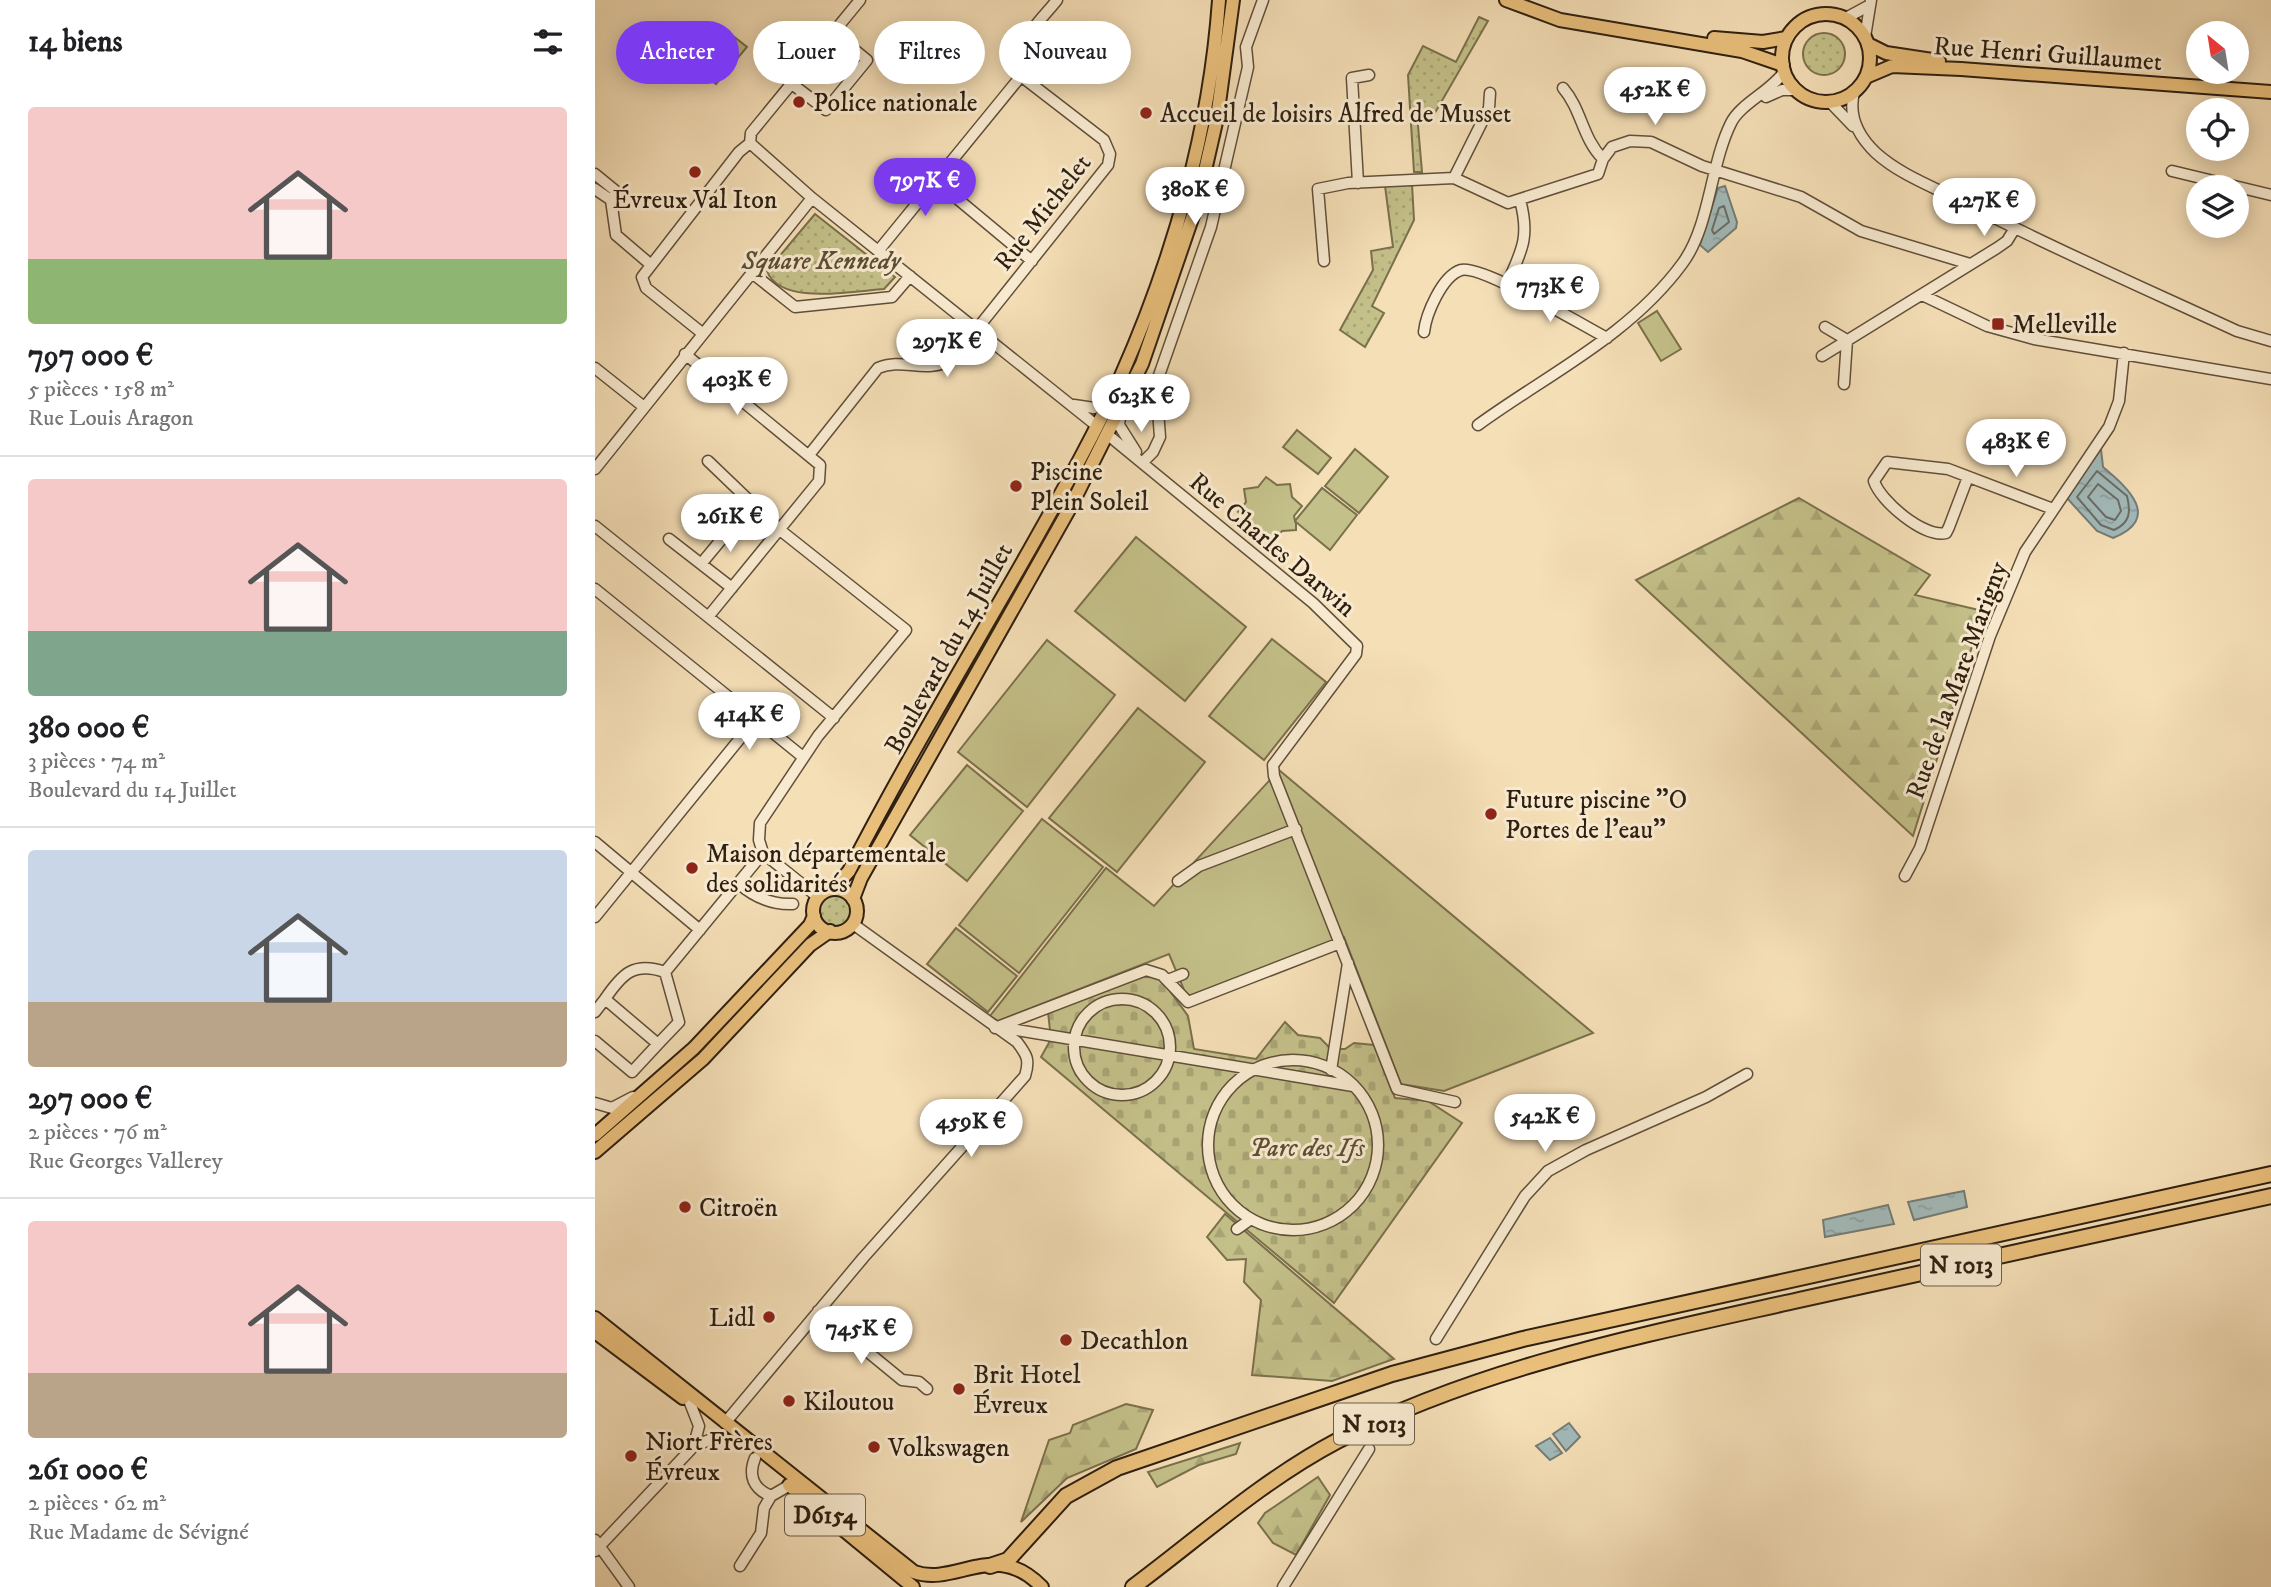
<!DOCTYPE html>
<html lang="fr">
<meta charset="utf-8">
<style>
body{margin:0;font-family:"IM FELL DW Pica",serif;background:#f6f6f6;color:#202124;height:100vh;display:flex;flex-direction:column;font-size:26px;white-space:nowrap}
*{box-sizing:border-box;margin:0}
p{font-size:23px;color:#757577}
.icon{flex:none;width:38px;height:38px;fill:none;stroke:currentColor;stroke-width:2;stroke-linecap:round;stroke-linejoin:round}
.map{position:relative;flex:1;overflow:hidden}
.details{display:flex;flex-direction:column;background:#fff;width:595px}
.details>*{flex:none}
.guide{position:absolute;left:21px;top:21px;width:665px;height:63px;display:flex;gap:14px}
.needle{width:46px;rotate:330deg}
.tools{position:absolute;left:1591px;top:21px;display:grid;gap:14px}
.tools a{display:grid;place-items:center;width:63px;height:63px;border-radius:50%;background:#fff;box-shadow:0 4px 18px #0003;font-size:35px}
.price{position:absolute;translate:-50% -60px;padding:0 16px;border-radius:24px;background:#fff;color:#222;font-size:23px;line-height:46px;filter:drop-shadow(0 2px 4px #0008)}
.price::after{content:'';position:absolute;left:50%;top:42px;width:21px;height:16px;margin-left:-10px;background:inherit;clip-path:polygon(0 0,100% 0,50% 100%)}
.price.selected{background:#7c3aed;color:#fff}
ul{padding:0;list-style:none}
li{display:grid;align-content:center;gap:14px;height:371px;padding:0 28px}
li+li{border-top:2px solid #e0e0e0}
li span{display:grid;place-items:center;height:217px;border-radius:7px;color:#555}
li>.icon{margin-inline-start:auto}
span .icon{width:126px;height:126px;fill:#fffc;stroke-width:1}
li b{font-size:30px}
h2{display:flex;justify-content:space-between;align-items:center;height:84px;padding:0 28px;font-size:30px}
.chip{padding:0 24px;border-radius:32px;background:#fff;box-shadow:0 4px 18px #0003;font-size:24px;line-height:63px}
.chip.selected{background:#7c3aed;color:#fff}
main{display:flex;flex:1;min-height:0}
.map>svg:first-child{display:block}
.grass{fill:url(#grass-dots);stroke:#7a704c;stroke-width:2}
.forest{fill:url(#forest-firs);stroke:#7a704c;stroke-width:2}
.cemetery{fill:url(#cemetery-stones);stroke:#7a704c;stroke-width:2}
.garden{fill:#c4c089;stroke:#7a704c;stroke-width:2}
.water{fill:url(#water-ripples);stroke:#747c76;stroke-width:2}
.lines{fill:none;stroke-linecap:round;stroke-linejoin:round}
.shore{stroke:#686c65;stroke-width:2}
.minor-casing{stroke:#604f3a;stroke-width:13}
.major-casing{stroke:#2f1f10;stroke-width:16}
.highway-casing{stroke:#2f1f10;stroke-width:18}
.minor{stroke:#f8ead0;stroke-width:10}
.major{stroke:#eac07c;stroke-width:12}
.highway{stroke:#eac07c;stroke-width:14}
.poi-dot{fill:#8f2418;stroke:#f8ead0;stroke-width:2.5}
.labels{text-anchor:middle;stroke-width:6;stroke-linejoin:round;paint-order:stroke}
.shield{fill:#f8ead0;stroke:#6b5c4a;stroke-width:2}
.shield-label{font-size:24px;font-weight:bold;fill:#2f1f10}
.street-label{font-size:26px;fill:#2f1f10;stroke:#f8ead0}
.poi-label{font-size:26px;fill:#2f1f10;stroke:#f8ead0;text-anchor:start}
.park-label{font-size:26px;font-style:italic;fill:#5c4f34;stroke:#f8ead0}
</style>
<main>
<section class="details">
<h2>14 biens<svg class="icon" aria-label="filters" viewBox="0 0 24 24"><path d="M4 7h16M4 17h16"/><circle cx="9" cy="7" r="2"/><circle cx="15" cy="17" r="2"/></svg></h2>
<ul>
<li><span style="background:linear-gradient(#f6c9c9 70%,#8fb573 0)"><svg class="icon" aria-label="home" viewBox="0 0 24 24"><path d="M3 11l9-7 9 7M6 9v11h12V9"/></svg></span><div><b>797 000 €</b><p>5 pièces · 158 m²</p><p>Rue Louis Aragon</p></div></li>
<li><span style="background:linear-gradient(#f6c9c9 70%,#7fa58c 0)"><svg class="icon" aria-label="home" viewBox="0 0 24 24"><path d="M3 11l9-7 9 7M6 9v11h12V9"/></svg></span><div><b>380 000 €</b><p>3 pièces · 74 m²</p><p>Boulevard du 14 Juillet</p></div></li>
<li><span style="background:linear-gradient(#c9d6e8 70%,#b9a48a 0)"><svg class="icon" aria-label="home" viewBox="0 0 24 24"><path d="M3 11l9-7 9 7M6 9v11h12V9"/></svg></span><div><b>297 000 €</b><p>2 pièces · 76 m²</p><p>Rue Georges Vallerey</p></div></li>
<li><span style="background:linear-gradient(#f6c9c9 70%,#b9a48a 0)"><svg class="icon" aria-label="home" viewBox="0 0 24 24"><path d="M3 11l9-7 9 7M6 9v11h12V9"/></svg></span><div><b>261 000 €</b><p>2 pièces · 62 m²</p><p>Rue Madame de Sévigné</p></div></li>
</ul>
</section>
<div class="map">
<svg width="1676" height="1587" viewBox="0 0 1676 1587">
<defs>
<pattern id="grass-dots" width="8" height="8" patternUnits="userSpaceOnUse" patternTransform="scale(1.75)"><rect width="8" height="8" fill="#c4c089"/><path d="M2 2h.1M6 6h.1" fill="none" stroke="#a9a575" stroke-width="1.8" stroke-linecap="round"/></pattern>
<pattern id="forest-firs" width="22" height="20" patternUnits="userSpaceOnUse" patternTransform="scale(1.75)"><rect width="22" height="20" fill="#c4c089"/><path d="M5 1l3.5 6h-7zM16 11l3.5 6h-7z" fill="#a9a575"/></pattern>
<pattern id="cemetery-stones" width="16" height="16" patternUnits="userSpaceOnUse" patternTransform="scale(1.75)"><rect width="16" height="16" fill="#c4c089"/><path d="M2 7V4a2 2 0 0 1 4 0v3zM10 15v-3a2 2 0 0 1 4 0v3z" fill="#a9a575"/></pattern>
<pattern id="water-ripples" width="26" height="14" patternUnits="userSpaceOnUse" patternTransform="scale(1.75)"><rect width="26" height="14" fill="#a2baba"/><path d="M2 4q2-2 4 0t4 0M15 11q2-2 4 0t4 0" fill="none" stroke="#8c9f9f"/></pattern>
</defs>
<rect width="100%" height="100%" fill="#f5dfb7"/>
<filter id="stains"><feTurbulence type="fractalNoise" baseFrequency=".00286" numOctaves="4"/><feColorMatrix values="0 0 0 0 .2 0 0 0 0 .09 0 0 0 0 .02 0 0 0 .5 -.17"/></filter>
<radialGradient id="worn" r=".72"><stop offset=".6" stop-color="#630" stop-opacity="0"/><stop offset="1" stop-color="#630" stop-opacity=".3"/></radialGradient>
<path class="grass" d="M884,17L893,21L837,118L824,112L822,114L827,172H819L813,75L828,46L861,62Z
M1208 54a21 21 0 1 1 42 0a21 21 0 1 1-42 0Z
M817,184L819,220L777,306L789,313L770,347L745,330L778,270L776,251L798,247L790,186Z
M220,214L300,277L289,289C259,291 185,306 172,271Z
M224 909a17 17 0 1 1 34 0a17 17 0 1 1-34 0Z"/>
<path class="forest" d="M1204,498L1335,575L1320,595L1388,611L1318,836L1041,580Z
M630,1214L799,1359L737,1381L657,1375L666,1300L649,1282L651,1259L632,1260L612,1237Z
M531,1404L558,1410L541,1449L472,1478L426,1522L454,1440L475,1433L478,1425Z
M645,1443L641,1454L604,1465L562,1487L553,1472Z
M723,1477L735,1495L701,1555L678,1543L663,1523L670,1513Z"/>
<path class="cemetery" d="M564,976L593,1016L599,1049L661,1059L690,1022L703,1035L725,1038L736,1049H750L759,1043L779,1045L800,1098L833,1101L867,1123L739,1303L446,1057L456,1039L453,1012L548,977Z"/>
<path class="garden" d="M133,32L152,47L121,84L102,69Z
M1062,311L1086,349L1066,361L1043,323Z
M702,430L736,458L723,474L688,447Z
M760,449L793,477L764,513L730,486Z
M671,477L682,485L695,484L697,497L707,506L699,516L700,521L727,488L762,515L735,550L701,522V530L687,531L679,541L668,533L655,534L653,521L643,512L651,502L649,489L663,487Z
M541,537L651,627L590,701L480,611Z
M677,639L731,682L669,760L614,716Z
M452,640L520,695L432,807L363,752Z
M543,708L610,762L522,872L454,818Z
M372,765L428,811L372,881L315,835Z
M684,770L998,1033L849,1091L806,1084L749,937L592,997L574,954L403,1021L395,1016L511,868L559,906Z
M447,819L508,867L424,973L364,925Z
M361,928L422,976L393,1012L332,964Z"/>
<path class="water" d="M1130,186L1142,222L1141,228L1113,252L1105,245L1123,188Z
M1506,449L1508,467C1533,488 1567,518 1518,538L1502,531L1471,497Z
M1369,1191L1372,1207L1319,1220L1313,1202Z
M1293,1205L1299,1224L1230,1237L1228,1220Z
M974,1423L985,1437L971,1451L958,1434Z
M955,1438L967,1453L955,1460L941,1446Z"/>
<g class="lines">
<path class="shore" d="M1129,206L1134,222L1119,234L1117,230L1124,208Z
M1502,471L1532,496C1536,512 1535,523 1519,530L1506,525L1482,497Z
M1503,484L1523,500L1526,511L1520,520L1511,517L1493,497Z"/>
<defs>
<path id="minor" d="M1251,18L1275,5
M1270,37L1276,0
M197,84L231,110L272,60L239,33
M968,88C987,110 987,138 1008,159
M1259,92C1253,116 1263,136 1281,153C1305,175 1341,188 1370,203C1459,249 1551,289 1642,331L1676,341
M1171,97L1187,90H1201
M1234,101L1258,126
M155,143L217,198L502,426
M155,143L156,133L265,0
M1577,171L1676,195
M0,174L22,192L16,200L21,235L55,264
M859,178L894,108L895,93
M341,181L437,261
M763,183L757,78L774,75
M0,189L16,200
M284,250L426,76
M729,261L723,189L753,183L859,178L913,203L1003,174L1008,159L1017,147L1035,141L1056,142L1107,166L1206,197L1266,231L1375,264
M157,273L200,307L297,297L315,276
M912,284C927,250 935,237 925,200
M1327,295L1392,326L1439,339L1676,379
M1230,327L1252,340L1249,384
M829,332C831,314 847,276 866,270C886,264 989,326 1012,338
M107,333L51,288L47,277L144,152L155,143
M90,354L225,465L224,481L113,617
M1227,356L1402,248L1412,241L1420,228
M0,368L49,407
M479,405L499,408L514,402
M526,410L524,425L541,452
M883,425C953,374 1034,336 1087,264C1115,227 1115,165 1136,123C1145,104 1176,91 1189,72
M513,435L718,603L762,646L761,654L678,765L679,776L802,1089L860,1102
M214,455L283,368C309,357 330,375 358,359L513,165L515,154L509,140L426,76C414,47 445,22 462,0
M547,463L558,452L565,437L561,384L616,227L653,67L651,47L668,0
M0,469L217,198
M1373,477L1354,527L1351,533C1329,538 1285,501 1279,481L1292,462L1353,469L1458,509
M0,526L239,718
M74,539L137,588
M106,564L140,523
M0,589L208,757
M0,842L105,930
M168,853L223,897
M1310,876L1325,848L1395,636L1430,552L1514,427L1524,401L1529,353
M583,881L604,866L701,829
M143,883C159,897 178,905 198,904
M0,917L160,720
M70,972C39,961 27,974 10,999L63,1044L84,1022L70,972L168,853L164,840L165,823L223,736L311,630L185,530L113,461
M573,980L588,974
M479 1047a48 48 0 1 1 96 0a48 48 0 1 1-96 0Z
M0,1012L10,999
M404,1027L758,1086
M400,1028L551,970L567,975L593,1002L745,943
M0,1041L37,1072L63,1044
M613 1145a85 85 0 1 1 170 0a85 85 0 1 1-170 0Z
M736,1070L753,963
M0,1103L17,1108L38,1097
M642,1229L656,1219
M223,1311L307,1380L324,1382L332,1389
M841,1339L930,1196L953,1171L991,1150L1111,1097L1152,1074
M95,1403L104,1426L99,1445
M130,1423L268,1258L430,1076C435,1060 432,1055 422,1042L258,924
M160,1458C153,1475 158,1489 176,1496
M0,1540L34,1587
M0,1551L99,1446L122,1437L142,1443
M145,1566L166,1533L169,1508L176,1496L195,1485
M688,1587L774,1449"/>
<path id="major" d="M911,0L965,20L1147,51L1188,65
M1187 58a44 44 0 1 1 88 0a44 44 0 1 1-88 0Z
M1119,38L1168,42L1191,38
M1273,44L1291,53L1344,61
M1271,77L1297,66L1366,69L1676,92
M238,889L254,871C310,762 374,656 435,549C467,492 499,436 526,376C578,259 615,129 624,0
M218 911a22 22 0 1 1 44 0a22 22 0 1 1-44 0Z
M258,899L266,878L476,506L547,364L603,201L622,118L638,0
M0,1135L99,1048L215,925L219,916
M0,1152L108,1059L215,945L235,931
M0,1318L319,1572C362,1587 399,1538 447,1587
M0,1332L88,1398
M194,1485L318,1587"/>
<path id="highway" d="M395,1566L413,1560L471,1496L522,1468L797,1374L928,1339L1676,1174
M538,1587C605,1537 668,1480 742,1441C885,1367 1048,1335 1204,1300C1361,1266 1519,1230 1676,1196"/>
</defs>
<use href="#minor" class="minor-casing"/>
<use href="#major" class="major-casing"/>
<use href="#highway" class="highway-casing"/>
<use href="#minor" class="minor"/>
<use href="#major" class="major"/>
<use href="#highway" class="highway"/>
</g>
<g class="poi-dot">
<circle cx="204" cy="102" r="7"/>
<circle cx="551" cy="113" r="7"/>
<circle cx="100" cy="172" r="7"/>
<rect x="1396" y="317" width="14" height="14" rx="3.5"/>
<circle cx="421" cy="486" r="7"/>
<circle cx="896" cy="814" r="7"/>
<circle cx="97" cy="868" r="7"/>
<circle cx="90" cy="1207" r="7"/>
<circle cx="174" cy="1317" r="7"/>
<circle cx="471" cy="1340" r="7"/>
<circle cx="364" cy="1389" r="7"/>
<circle cx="194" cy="1401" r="7"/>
<circle cx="279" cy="1447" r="7"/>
<circle cx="36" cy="1456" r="7"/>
</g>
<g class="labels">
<g class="shield">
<rect x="1326" y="1244.5" width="80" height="41" rx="5"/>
<rect x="739" y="1403.5" width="80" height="41" rx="5"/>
<rect x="190" y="1494.5" width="80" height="41" rx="5"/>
</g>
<g class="shield-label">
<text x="1366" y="1273">N 1013</text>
<text x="779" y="1432">N 1013</text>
<text x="230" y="1523">D6154</text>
</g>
<g class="street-label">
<text transform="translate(1453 53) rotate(4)" y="9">Rue Henri Guillaumet</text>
<text transform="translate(447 212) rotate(-52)" y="9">Rue Michelet</text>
<text transform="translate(678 544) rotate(40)" y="9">Rue Charles Darwin</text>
<text transform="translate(353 648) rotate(-61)" y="9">Boulevard du 14 Juillet</text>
<text transform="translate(1361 680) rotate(-70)" y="9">Rue de la Mare Marigny</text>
</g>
<g class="poi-label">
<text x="218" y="111">Police nationale</text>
<text x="565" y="122">Accueil de loisirs Alfred de Musset</text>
<text x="100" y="208" text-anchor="middle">Évreux Val Iton</text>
<text x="1417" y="333">Melleville</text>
<text x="435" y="480">Piscine<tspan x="435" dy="30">Plein Soleil</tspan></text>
<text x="910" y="808">Future piscine "O<tspan x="910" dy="30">Portes de l'eau"</tspan></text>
<text x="111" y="862">Maison départementale<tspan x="111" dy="30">des solidarités</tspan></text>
<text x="104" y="1216">Citroën</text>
<text x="160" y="1326" text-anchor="end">Lidl</text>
<text x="485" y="1349">Decathlon</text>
<text x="378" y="1383">Brit Hotel<tspan x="378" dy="30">Évreux</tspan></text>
<text x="208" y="1410">Kiloutou</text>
<text x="50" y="1450">Niort Frères<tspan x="50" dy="30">Évreux</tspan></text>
<text x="293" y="1456">Volkswagen</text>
</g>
<g class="park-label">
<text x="226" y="269">Square Kennedy</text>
<text x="712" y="1156">Parc des Ifs</text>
</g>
</g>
<rect width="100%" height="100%" filter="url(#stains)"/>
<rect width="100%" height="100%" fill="url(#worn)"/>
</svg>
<div class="tools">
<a><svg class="needle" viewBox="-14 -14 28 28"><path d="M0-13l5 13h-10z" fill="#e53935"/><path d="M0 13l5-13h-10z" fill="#757577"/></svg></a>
<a><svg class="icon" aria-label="locate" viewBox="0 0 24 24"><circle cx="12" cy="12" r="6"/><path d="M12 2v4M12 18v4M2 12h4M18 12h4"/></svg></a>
<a><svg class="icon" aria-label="layers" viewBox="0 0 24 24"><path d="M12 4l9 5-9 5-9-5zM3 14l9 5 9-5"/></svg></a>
</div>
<b class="price" style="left:1060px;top:127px">452K €</b>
<b class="price selected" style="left:330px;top:218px">797K €</b>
<b class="price" style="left:600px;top:227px">380K €</b>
<b class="price" style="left:1389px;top:238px">427K €</b>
<b class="price" style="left:955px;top:324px">773K €</b>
<b class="price" style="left:352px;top:379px">297K €</b>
<b class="price" style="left:142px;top:417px">403K €</b>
<b class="price" style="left:546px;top:434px">623K €</b>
<b class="price" style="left:1421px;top:479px">483K €</b>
<b class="price" style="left:135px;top:554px">261K €</b>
<b class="price" style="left:154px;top:752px">414K €</b>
<b class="price" style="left:950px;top:1154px">542K €</b>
<b class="price" style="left:376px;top:1159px">459K €</b>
<b class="price" style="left:266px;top:1366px">745K €</b>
<div class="guide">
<a class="chip selected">Acheter</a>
<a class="chip">Louer</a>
<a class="chip">Filtres</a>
<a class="chip">Nouveau</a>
</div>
</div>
</main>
